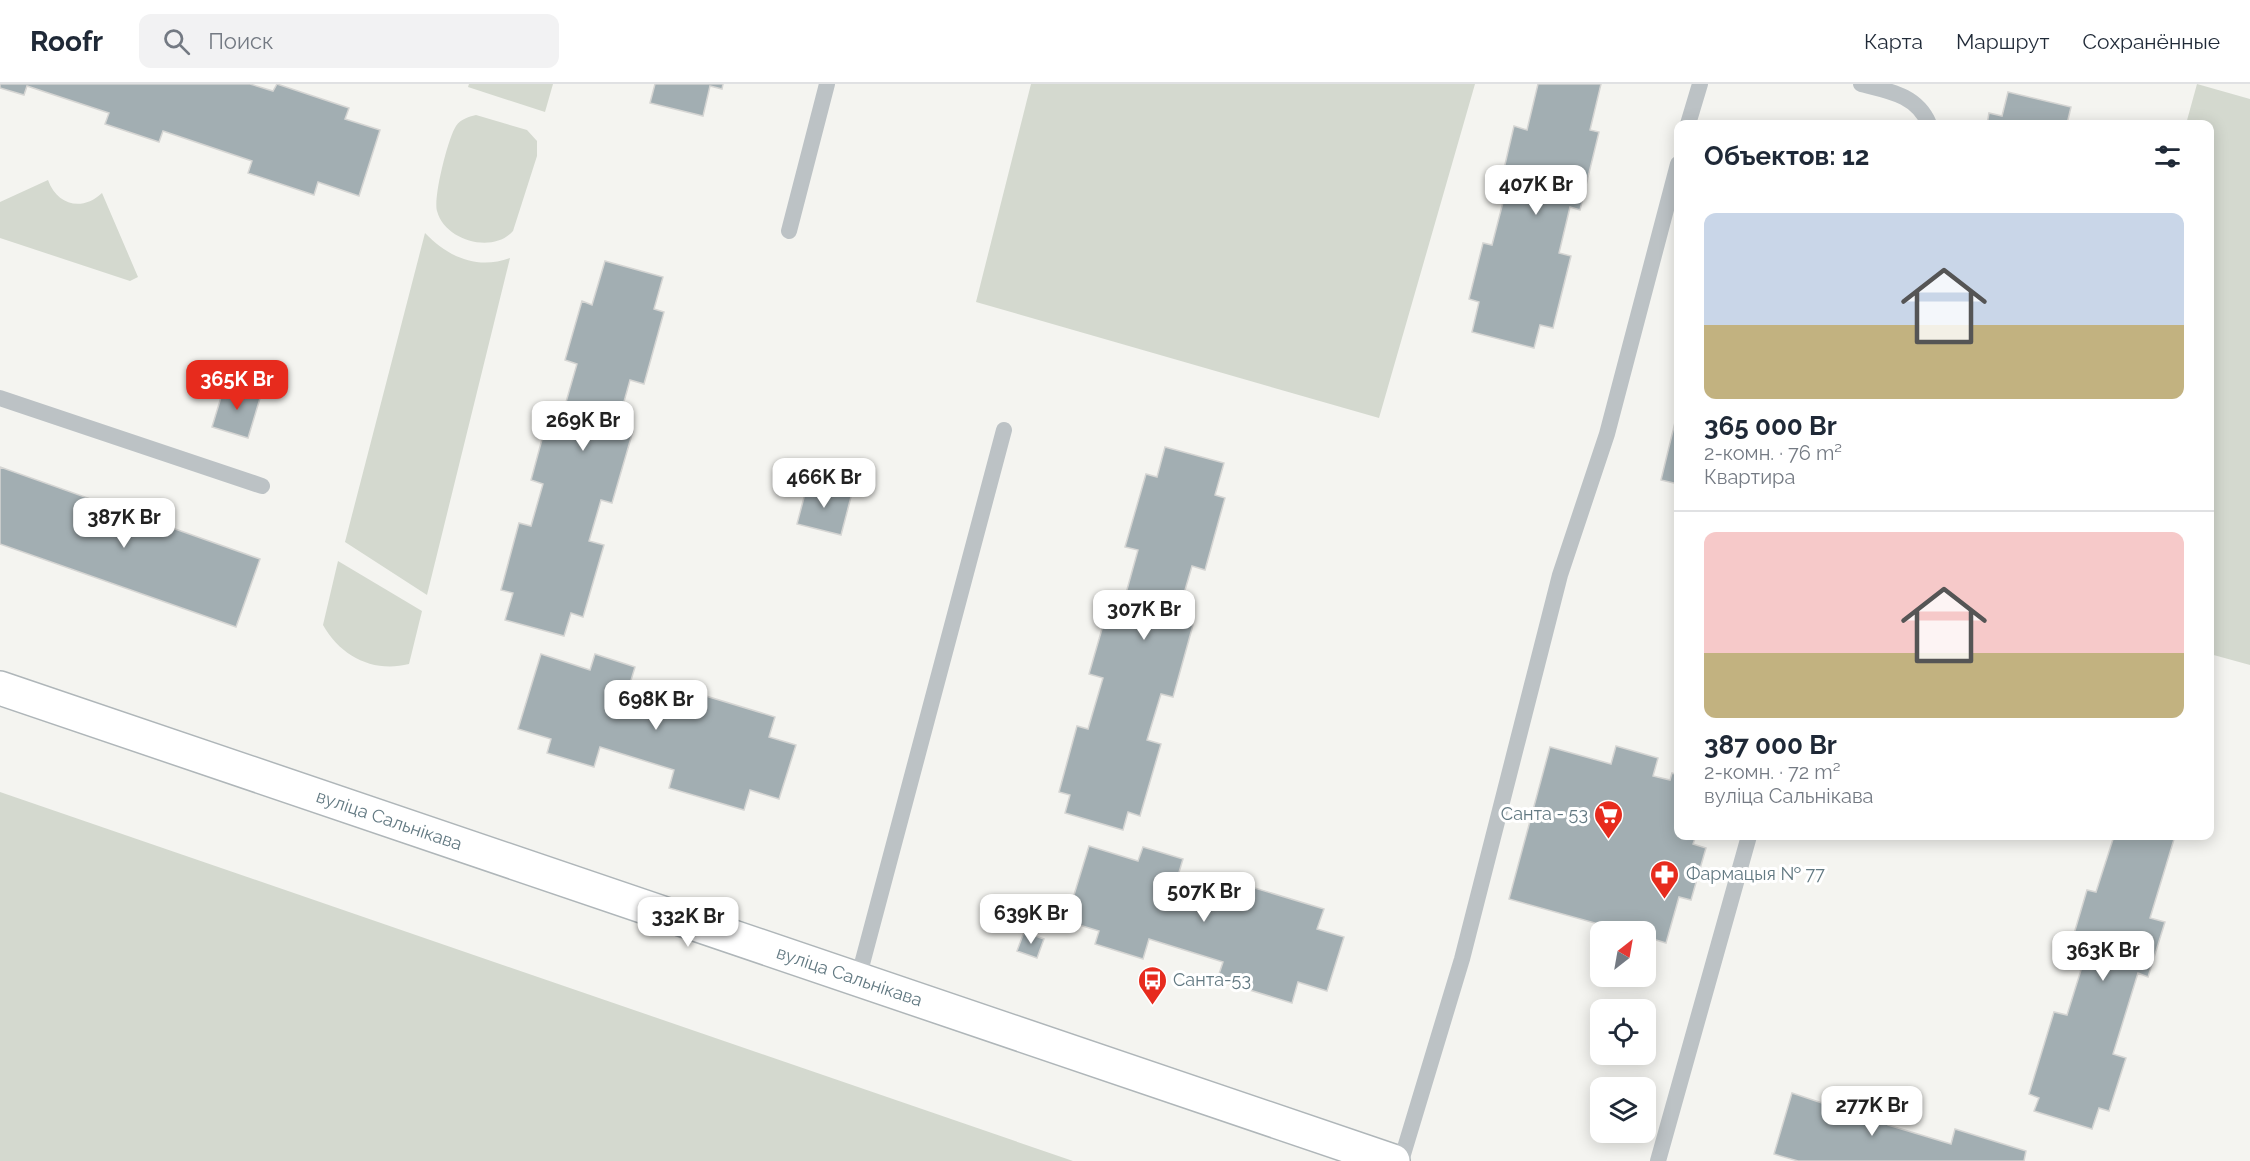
<!DOCTYPE html>
<html lang="ru">
<meta charset="utf-8">
<style>
body{margin:0;font-family:Raleway,sans-serif;background:#f2f2f3;color:#1f2937;height:100vh;display:flex;flex-direction:column;font-size:22px;white-space:nowrap}
*{box-sizing:border-box;margin:0}
p{font-size:20px;color:#747a83}
.icon{flex:none;width:33px;height:33px;fill:none;stroke:currentColor;stroke-width:2;stroke-linecap:round;stroke-linejoin:round}
.map{position:relative;flex:1;overflow:hidden}
.panel{position:absolute;left:1674px;top:36px;width:540px;height:720px;display:flex;flex-direction:column;background:#fff;border-radius:12px;box-shadow:0 3px 15px #0003}
.panel>*{flex:none}
.needle{width:39px;rotate:31deg}
.controls{position:absolute;left:1590px;top:837px;display:grid;gap:12px}
.controls a{display:grid;place-items:center;width:66px;height:66px;border-radius:12px;background:#fff;box-shadow:0 3px 15px #0003;font-size:30px}
.price{position:absolute;translate:-50% -51px;padding:0 14px;border-radius:12px;background:#fff;color:#222;font-size:20px;line-height:39px;filter:drop-shadow(0 2px 3px #0008)}
.price::after{content:'';position:absolute;left:50%;top:36px;width:18px;height:14px;margin-left:-9px;background:inherit;clip-path:polygon(0 0,100% 0,50% 100%)}
.price.selected{background:#e72b1d;color:#fff}
ul{padding:0;list-style:none}
li{display:grid;align-content:center;gap:12px;height:318px;padding:0 30px}
li+li{border-top:2px solid #e0e1e3}
li span{display:grid;place-items:center;height:186px;border-radius:12px;color:#555}
li>.icon{margin-inline-start:auto}
span .icon{width:108px;height:108px;fill:#fffc;stroke-width:1}
li b{font-size:26px}
h2{display:flex;justify-content:space-between;align-items:center;height:72px;padding:0 30px;font-size:26px}
header{display:flex;align-items:center;gap:36px;box-sizing:border-box;height:84px;padding:0 30px;background:#fff;border-bottom:2px solid #e0e1e3}
header strong{font-size:28px}
nav{display:flex;gap:33px;margin-inline-start:auto;font-size:21px}
.search{width:420px;height:54px;background:#f2f2f3;display:flex;align-items:center;gap:15px;box-sizing:border-box;padding:0 21px;border-radius:12px;color:#747a83;font-size:22px}
.map>svg:first-child{display:block}
.green{fill:#d4d9cf}
.building{fill:#a2aeb2;stroke:#d5d5d3;stroke-width:1.5}
.lines{fill:none;stroke-linecap:round;stroke-linejoin:round}
.secondary-casing{stroke:#afb6b9;stroke-width:36}
.lane{stroke:#bcc2c5;stroke-width:16}
.secondary{stroke:#fff;stroke-width:33}
.labels{text-anchor:middle;stroke-width:6;stroke-linejoin:round;paint-order:stroke}
.poi-label{font-size:18px;fill:#627982;stroke:#fff;text-anchor:start}
.street-label{font-size:18px;fill:#627982;stroke:#fff}
</style>
<header>
<strong>Roofr</strong>
<div class="search"><svg class="icon" aria-label="search" viewBox="0 0 24 24"><circle cx="10" cy="10" r="6"/><path d="M15 15l6 6"/></svg>Поиск</div>
<nav><a>Карта</a><a>Маршрут</a><a>Сохранённые</a></nav>
</header>
<div class="map">
<svg width="2250" height="1077" viewBox="0 0 2250 1077">
<rect width="100%" height="100%" fill="#f4f4f0"/>
<path class="green" d="M469,0H553L545,28L468,3Z
M1031,0H1475L1379,334L976,218Z
M2197,0L2250,15V581L2210,570V40H2186Z
M476,31L527,46L537,57V72L513,147C493,170 445,157 437,127C433,114 448,54 456,42C461,35 468,33 476,31Z
M48,96C57,121 82,128 102,109L138,193L130,197L0,154V118Z
M425,149C448,173 477,186 510,174L427,511L345,458Z
M338,477L422,527L409,580C374,589 341,573 323,541Z
M0,708L1073,1077H0Z"/>
<path class="building" d="M0,0H250L273,7L277,0L349,24L345,35L380,46L359,112L318,98L314,111L248,89L252,77L163,47L159,58L105,40L109,29L27,2L24,11L0,4Z
M655,0H723L722,5L710,2L703,32L650,19Z
M1538,0H1601L1590,46L1599,48L1580,126L1570,123L1559,169L1571,172L1553,244L1540,241L1534,264L1472,248L1479,218L1469,215L1483,159L1492,161L1510,91L1503,89L1514,42L1527,46Z
M2008,8L2071,23L2067,40H1987L1989,29L2002,32Z
M605,177L663,193L654,225L664,228L644,300L630,296L617,343L633,347L612,419L601,416L589,457L604,461L583,533L571,529L564,552L505,536L513,509L501,506L519,439L531,442L543,400L531,396L551,322L564,325L577,280L565,276L582,217L592,221Z
M225,300L261,311L248,354L212,343Z
M1678,326V400L1661,396Z
M1165,363L1224,379L1215,411L1225,414L1205,486L1192,482L1176,537L1193,541L1173,613L1161,610L1147,656L1161,660L1140,732L1128,728L1123,746L1065,729L1070,711L1059,708L1077,642L1088,645L1103,594L1089,590L1110,517L1123,520L1138,466L1125,463L1146,390L1157,393Z
M0,383L260,475L236,543L0,460Z
M808,398L852,409L841,451L797,440Z
M541,570L590,586L595,570L635,583L629,603L692,623L696,609L775,633L769,653L796,661L779,715L750,706L744,726L669,704L674,686L600,663L594,683L547,669L551,655L518,645Z
M1616,662L1658,674L1653,692L1670,696L1672,689L1678,691V752H1696L1693,760L1706,764L1691,816L1679,813L1666,859L1646,853V848H1627L1509,815L1550,663L1611,680Z
M2114,752H2175L2150,834L2165,838L2148,893L2138,889L2113,970L2126,974L2109,1027L2099,1024L2092,1045L2034,1027L2039,1014L2029,1010L2054,928L2067,931L2081,886L2065,880L2087,806L2096,808Z
M1089,762L1138,777L1143,763L1183,775L1177,795L1241,815L1245,801L1324,825L1317,845L1344,853L1327,907L1298,898L1292,919L1217,896L1223,878L1149,855L1143,875L1095,860L1099,847L1066,837Z
M1024,848L1044,855L1037,874L1017,867Z
M1792,1009L1822,1019L1825,1009L1892,1029L1888,1041L1951,1060L1955,1045L2026,1067L2024,1077H1798L1774,1070Z"/>
<g class="lines">
<defs>
<g id="secondary">
<path id="s1" d="M0,604L1393,1077"/>
</g>
</defs>
<use href="#secondary" class="secondary-casing"/>
<path class="lane" d="M1861,0C1889,7 1917,11 1929,40
M1688,40L1700,0
M789,147L827,0
M0,314L262,402
M858,895L1004,346
M1401,1077L1462,875L1560,491L1607,350L1678,80
M1658,1077L1749,752"/>
<use href="#secondary" class="secondary"/>
</g>
<defs>
<symbol id="supermarket-pin" viewBox="-11 -11 22 30"><path d="M0 17L-7.5 6A9.5 9.5 0 1 1 7.5 6Z" fill="#e72b1d" stroke="#fff"/><path d="M-6-5.5h2.5l.6 2H6L4.5 2H-2.5L-4.4-4H-6ZM-1.5 3.2a1.3 1.3 0 1 0 .1 0ZM3 3.2a1.3 1.3 0 1 0 .1 0Z" fill="#fff"/></symbol>
<symbol id="pharmacy-pin" viewBox="-11 -11 22 30"><path d="M0 17L-7.5 6A9.5 9.5 0 1 1 7.5 6Z" fill="#e72b1d" stroke="#fff"/><path d="M-2-6h4v4h4v4h-4v4h-4v-4h-4v-4h4Z" fill="#fff"/></symbol>
<symbol id="bus-pin" viewBox="-11 -11 22 30"><path d="M0 17L-7.5 6A9.5 9.5 0 1 1 7.5 6Z" fill="#e72b1d" stroke="#fff"/><path d="M-5-6H5V4H4V6H2V4H-2V6H-4V4H-5ZM-3.5-4V0h7V-4ZM-3.5 1.2v1.5H-2V1.2ZM2 1.2v1.5H3.5V1.2Z" fill="#fff"/></symbol>
</defs>
<g fill-rule="evenodd">
<use href="#supermarket-pin" x="1592" y="714" width="33" height="45"/>
<use href="#pharmacy-pin" x="1648" y="774" width="33" height="45"/>
<use href="#bus-pin" x="1136" y="880" width="33" height="45"/>
</g>
<g class="labels">
<g class="poi-label">
<text x="1588" y="736" text-anchor="end">Санта - 53</text>
<text x="1686" y="796">Фармацыя № 77</text>
<text x="1173" y="902">Санта-53</text>
</g>
<g class="street-label">
<text dy="6" stroke="none"><textPath href="#s1" startOffset="411">вуліца Сальнікава</textPath></text>
<text dy="6" stroke="none"><textPath href="#s1" startOffset="897">вуліца Сальнікава</textPath></text>
</g>
</g>
</svg>
<div class="controls">
<a><svg class="needle" viewBox="-14 -14 28 28"><path d="M0-13l5 13h-10z" fill="#e53935"/><path d="M0 13l5-13h-10z" fill="#747a83"/></svg></a>
<a><svg class="icon" aria-label="locate" viewBox="0 0 24 24"><circle cx="12" cy="12" r="6"/><path d="M12 2v4M12 18v4M2 12h4M18 12h4"/></svg></a>
<a><svg class="icon" aria-label="layers" viewBox="0 0 24 24"><path d="M12 4l9 5-9 5-9-5zM3 14l9 5 9-5"/></svg></a>
</div>
<b class="price" style="left:1536px;top:132px">407K Br</b>
<b class="price selected" style="left:237px;top:327px">365K Br</b>
<b class="price" style="left:583px;top:368px">269K Br</b>
<b class="price" style="left:824px;top:425px">466K Br</b>
<b class="price" style="left:124px;top:465px">387K Br</b>
<b class="price" style="left:1144px;top:557px">307K Br</b>
<b class="price" style="left:656px;top:647px">698K Br</b>
<b class="price" style="left:1204px;top:839px">507K Br</b>
<b class="price" style="left:1031px;top:861px">639K Br</b>
<b class="price" style="left:688px;top:864px">332K Br</b>
<b class="price" style="left:2103px;top:898px">363K Br</b>
<b class="price" style="left:1872px;top:1053px">277K Br</b>
<section class="panel">
<h2>Объектов: 12<svg class="icon" aria-label="filters" viewBox="0 0 24 24"><path d="M4 7h16M4 17h16"/><circle cx="9" cy="7" r="2"/><circle cx="15" cy="17" r="2"/></svg></h2>
<ul>
<li><span style="background:linear-gradient(#c9d6e8 60%,#c2b280 0)"><svg class="icon" aria-label="home" viewBox="0 0 24 24"><path d="M3 11l9-7 9 7M6 9v11h12V9"/></svg></span><div><b>365 000 Br</b><p>2-комн. · 76 m²</p><p>Квартира</p></div></li>
<li><span style="background:linear-gradient(#f6c9c9 65%,#c2b280 0)"><svg class="icon" aria-label="home" viewBox="0 0 24 24"><path d="M3 11l9-7 9 7M6 9v11h12V9"/></svg></span><div><b>387 000 Br</b><p>2-комн. · 72 m²</p><p>вуліца Сальнікава</p></div></li>
</ul>
</section>
</div>
